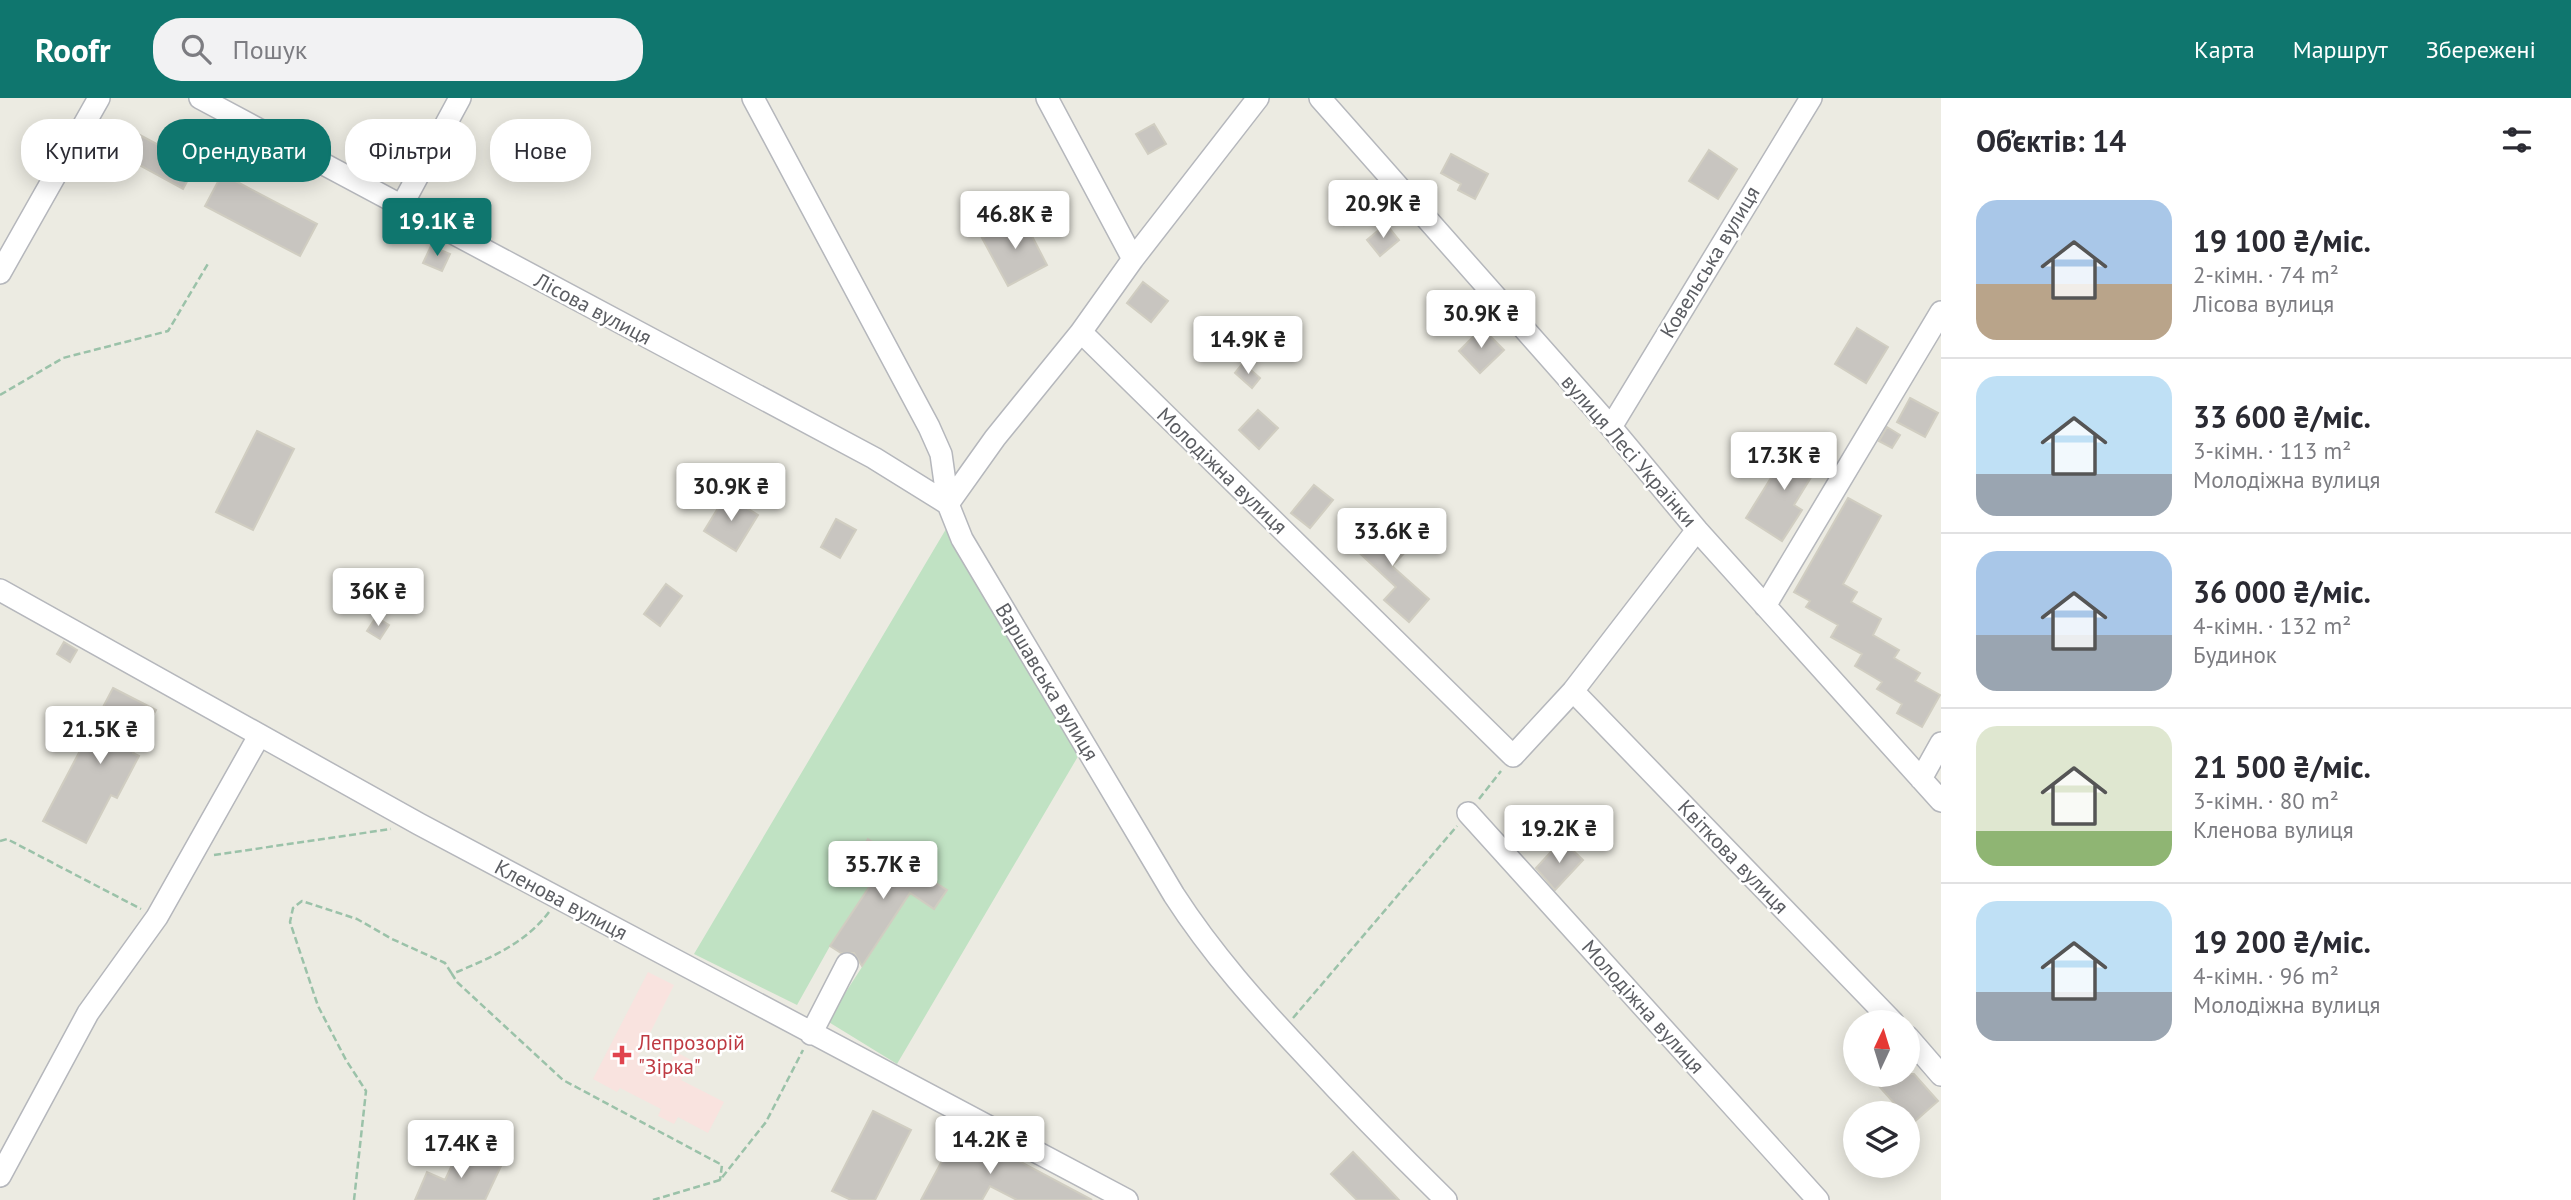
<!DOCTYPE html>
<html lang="uk">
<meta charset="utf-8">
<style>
body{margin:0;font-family:"PT Sans",sans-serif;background:#f2f2f3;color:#2b2b33;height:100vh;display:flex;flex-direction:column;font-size:26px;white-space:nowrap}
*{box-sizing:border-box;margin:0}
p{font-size:23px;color:#7c7c81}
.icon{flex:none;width:38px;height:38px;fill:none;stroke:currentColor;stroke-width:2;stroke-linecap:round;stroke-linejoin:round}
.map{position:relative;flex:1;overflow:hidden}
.drawer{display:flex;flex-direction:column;background:#fff;width:630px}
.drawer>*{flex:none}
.guide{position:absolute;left:21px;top:21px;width:665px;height:63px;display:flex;gap:14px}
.needle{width:46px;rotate:4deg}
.fabs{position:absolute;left:1843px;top:912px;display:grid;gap:14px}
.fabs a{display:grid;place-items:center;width:77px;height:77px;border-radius:50%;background:#fff;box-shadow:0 4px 18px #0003;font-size:35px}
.price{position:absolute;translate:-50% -60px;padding:0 16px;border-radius:7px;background:#fff;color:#222;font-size:23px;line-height:46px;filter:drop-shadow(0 2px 4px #0008)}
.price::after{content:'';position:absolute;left:50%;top:42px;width:21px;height:16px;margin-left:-10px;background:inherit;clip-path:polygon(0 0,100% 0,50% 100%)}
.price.active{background:#0f766e;color:#fff}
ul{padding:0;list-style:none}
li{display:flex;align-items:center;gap:21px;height:175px;padding:0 35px}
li+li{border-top:2px solid #e1e1e2}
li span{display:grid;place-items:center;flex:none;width:196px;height:140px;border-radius:21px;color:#555}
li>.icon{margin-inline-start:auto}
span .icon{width:84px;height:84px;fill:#fffc;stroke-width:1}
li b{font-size:30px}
h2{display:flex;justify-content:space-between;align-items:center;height:84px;padding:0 35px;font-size:30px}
.pill{padding:0 24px;border-radius:28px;background:#fff;box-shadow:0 4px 18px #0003;font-size:24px;line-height:63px}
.pill.active{background:#0f766e;color:#fff}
header{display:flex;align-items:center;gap:42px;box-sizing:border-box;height:98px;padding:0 35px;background:#0f766e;color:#fff}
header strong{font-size:33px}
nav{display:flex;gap:38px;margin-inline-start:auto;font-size:24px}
.search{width:490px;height:63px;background:#f2f2f3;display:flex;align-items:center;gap:18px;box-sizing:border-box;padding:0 24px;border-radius:28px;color:#7c7c81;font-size:26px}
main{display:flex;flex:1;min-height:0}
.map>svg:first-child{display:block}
.medical{fill:#f9e3df}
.green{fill:#c0e2c3}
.building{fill:#c8c5c0;stroke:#d0cdc1;stroke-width:2}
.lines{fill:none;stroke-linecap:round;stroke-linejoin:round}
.minor-casing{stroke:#b5b7bc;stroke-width:24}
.path{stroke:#9bc2a9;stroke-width:2.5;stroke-dasharray:7 3.5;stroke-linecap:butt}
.minor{stroke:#fff;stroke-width:21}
.health-dot{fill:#e0444e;stroke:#fff;stroke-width:2.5}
.labels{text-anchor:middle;stroke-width:5;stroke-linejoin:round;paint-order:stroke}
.street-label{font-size:21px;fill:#5b5d62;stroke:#fff}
.health-label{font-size:21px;fill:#be3a42;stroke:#fff;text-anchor:start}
</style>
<header>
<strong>Roofr</strong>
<div class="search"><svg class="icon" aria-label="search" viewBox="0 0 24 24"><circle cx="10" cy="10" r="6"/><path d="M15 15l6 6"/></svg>Пошук</div>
<nav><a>Карта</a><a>Маршрут</a><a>Збережені</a></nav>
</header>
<main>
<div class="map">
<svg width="1941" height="1102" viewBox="0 0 1941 1102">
<rect width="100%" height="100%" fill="#ecebe2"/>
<path class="medical" d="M648,874L674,887L638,959L666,974L676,954L691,962L681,982L724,1004L708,1035L678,1019L674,1026L658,1018L661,1011L620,990L617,994L593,981Z"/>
<path class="green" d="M949,426L1080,655L897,966L827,923L910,795L934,811L947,792L869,741L857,759L879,774L830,848L797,907L694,856Z"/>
<path class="building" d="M1154,26L1166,46L1148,56L1136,36Z
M136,35L196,67L183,91L123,58Z
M1709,52L1737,71L1718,101L1689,83Z
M1451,56L1488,76L1475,101L1458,92L1461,86L1441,75Z
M222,76L317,126L300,158L205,108Z
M1355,89L1371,107L1360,118L1357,115L1344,127L1331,112Z
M1022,119L1047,167L1008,188L982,140Z
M1386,126L1399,142L1380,158L1367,142Z
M431,148L450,156L442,173L423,165Z
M1143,184L1168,203L1151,224L1127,205Z
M1482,230L1504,252L1480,275L1459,253Z
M1857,230L1888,249L1866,285L1835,266Z
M1243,265L1260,280L1252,290L1235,275Z
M1910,300L1938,315L1925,339L1897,324Z
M1258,312L1278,330L1259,351L1239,332Z
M1887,329L1900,337L1892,350L1879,343Z
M257,333L294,351L253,432L216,414Z
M1790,344L1821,363L1794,407L1802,412L1782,443L1746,420L1774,375L1771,373Z
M1314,387L1333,402L1310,430L1291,415Z
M726,397L758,417L736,453L704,433Z
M1848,400L1881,418L1843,486L1857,494L1851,504L1881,521L1873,537L1899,552L1894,560L1920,575L1915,583L1940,597L1922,629L1897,615L1902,606L1877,591L1882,584L1855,568L1862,556L1831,539L1838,527L1806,509L1810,503L1794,494Z
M836,421L856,432L840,460L821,449Z
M1380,421L1410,449L1392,468L1429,501L1409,524L1384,502L1396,489L1354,450Z
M666,486L682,498L660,528L644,516Z
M376,519L389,527L380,541L367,533Z
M64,544L77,552L70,564L57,556Z
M113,590L156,612L133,655L139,658L117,700L111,697L86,745L43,723Z
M868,741L947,792L934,811L910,795L862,868L854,855H841L830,848L879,774L857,759Z
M1562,742L1583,762L1555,792L1536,770Z
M1868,976H1914L1938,1003L1913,1025L1908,1019V1015H1903Z
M873,1013L911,1032L875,1102H851L832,1093Z
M959,1031L1092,1102H1017L990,1088L982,1102H921Z
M460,1050L501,1068L485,1102H415L427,1074L445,1082Z
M1353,1054L1382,1084L1399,1102H1357L1331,1076Z"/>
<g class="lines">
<defs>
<path id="minor" d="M200,0L874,360L948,406L995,340L1081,234L1133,161L1047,0
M753,0L929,329L941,356L948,406L962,441L1174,797C1212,856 1258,907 1305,957C1351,1007 1398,1055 1446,1102
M1320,0L1611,329L1697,432L1941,703
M401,109L460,0
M1133,161L1258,0
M0,175L99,0
M1081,234L1513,658L1573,593L1697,432
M1611,329L1811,0
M0,492L419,726L1127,1102
M1765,508L1941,214
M1573,593L1893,924
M1921,681L1941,645
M1468,715L1818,1102
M811,936L847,866
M1908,939L1941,977
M0,1078L88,915L157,819L259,638"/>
</defs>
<use href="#minor" class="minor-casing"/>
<path class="path" d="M0,297L63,260L168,233L209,164
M1479,701L1501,673
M0,743L7,741L141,811
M214,757L391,731
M549,814C525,846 488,861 452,876L457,884L563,982L722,1067L720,1082
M1293,920L1457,728
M354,1102L366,993L346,962L318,908L290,824L293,810L302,803L357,821L392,841L445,865L452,876
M653,1102L720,1082L766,1024L803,952"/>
<use href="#minor" class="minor"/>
</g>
<path class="health-dot" d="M618.5 946.5h7v7h7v7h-7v7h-7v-7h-7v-7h7z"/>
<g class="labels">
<g class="street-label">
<text transform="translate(1710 164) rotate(-59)" y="7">Ковельська вулиця</text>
<text transform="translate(593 211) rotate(28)" y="7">Лісова вулиця</text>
<text transform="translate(1629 353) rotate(49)" y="7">вулиця Лесі Українки</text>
<text transform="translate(1222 373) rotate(44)" y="7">Молодіжна вулиця</text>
<text transform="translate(1047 584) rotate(59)" y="7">Варшавська вулиця</text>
<text transform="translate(1733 759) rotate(46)" y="7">Квіткова вулиця</text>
<text transform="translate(561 802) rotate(28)" y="7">Кленова вулиця</text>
<text transform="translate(1643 909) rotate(48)" y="7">Молодіжна вулиця</text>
</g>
<g class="health-label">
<text x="638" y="952">Лепрозорій<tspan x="638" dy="24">"Зірка"</tspan></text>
</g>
</g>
</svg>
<div class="fabs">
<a><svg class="needle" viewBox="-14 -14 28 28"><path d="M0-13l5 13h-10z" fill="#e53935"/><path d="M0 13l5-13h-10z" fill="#7c7c81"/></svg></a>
<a><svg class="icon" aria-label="layers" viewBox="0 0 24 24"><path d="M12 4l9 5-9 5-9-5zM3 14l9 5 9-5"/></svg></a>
</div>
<b class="price" style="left:1383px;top:142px">20.9K ₴</b>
<b class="price" style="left:1015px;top:153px">46.8K ₴</b>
<b class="price active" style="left:437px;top:160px">19.1K ₴</b>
<b class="price" style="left:1481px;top:252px">30.9K ₴</b>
<b class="price" style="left:1248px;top:278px">14.9K ₴</b>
<b class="price" style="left:1784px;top:394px">17.3K ₴</b>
<b class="price" style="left:731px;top:425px">30.9K ₴</b>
<b class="price" style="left:1392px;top:470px">33.6K ₴</b>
<b class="price" style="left:378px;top:530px">36K ₴</b>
<b class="price" style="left:100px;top:668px">21.5K ₴</b>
<b class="price" style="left:1559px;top:767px">19.2K ₴</b>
<b class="price" style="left:883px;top:803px">35.7K ₴</b>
<b class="price" style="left:990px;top:1078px">14.2K ₴</b>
<b class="price" style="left:461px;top:1082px">17.4K ₴</b>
<div class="guide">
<a class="pill">Купити</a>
<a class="pill active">Орендувати</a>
<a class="pill">Фільтри</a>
<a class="pill">Нове</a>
</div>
</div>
<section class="drawer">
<h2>Об’єктів: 14<svg class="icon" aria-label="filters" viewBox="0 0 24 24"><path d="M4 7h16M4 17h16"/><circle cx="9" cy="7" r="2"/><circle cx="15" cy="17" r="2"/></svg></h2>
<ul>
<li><span style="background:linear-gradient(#a9c7e8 60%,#b9a48a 0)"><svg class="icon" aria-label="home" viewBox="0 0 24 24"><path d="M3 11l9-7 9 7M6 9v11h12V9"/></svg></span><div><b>19 100 ₴/міс.</b><p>2-кімн. · 74 m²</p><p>Лісова вулиця</p></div></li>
<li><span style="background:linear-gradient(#bfe0f5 70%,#9aa5b1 0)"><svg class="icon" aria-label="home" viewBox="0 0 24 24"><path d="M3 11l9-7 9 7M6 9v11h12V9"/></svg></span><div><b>33 600 ₴/міс.</b><p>3-кімн. · 113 m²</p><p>Молодіжна вулиця</p></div></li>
<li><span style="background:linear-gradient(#a9c7e8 60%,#9aa5b1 0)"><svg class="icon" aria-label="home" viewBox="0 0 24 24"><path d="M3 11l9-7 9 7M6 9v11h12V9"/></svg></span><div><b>36 000 ₴/міс.</b><p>4-кімн. · 132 m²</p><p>Будинок</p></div></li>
<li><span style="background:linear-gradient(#dfe7d0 75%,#8fb573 0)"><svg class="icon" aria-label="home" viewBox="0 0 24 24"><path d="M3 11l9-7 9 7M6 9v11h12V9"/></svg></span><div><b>21 500 ₴/міс.</b><p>3-кімн. · 80 m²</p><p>Кленова вулиця</p></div></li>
<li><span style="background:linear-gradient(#bfe0f5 65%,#9aa5b1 0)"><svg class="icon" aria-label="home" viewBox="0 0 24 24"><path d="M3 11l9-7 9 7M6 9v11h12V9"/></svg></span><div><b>19 200 ₴/міс.</b><p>4-кімн. · 96 m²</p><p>Молодіжна вулиця</p></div></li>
</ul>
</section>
</main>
